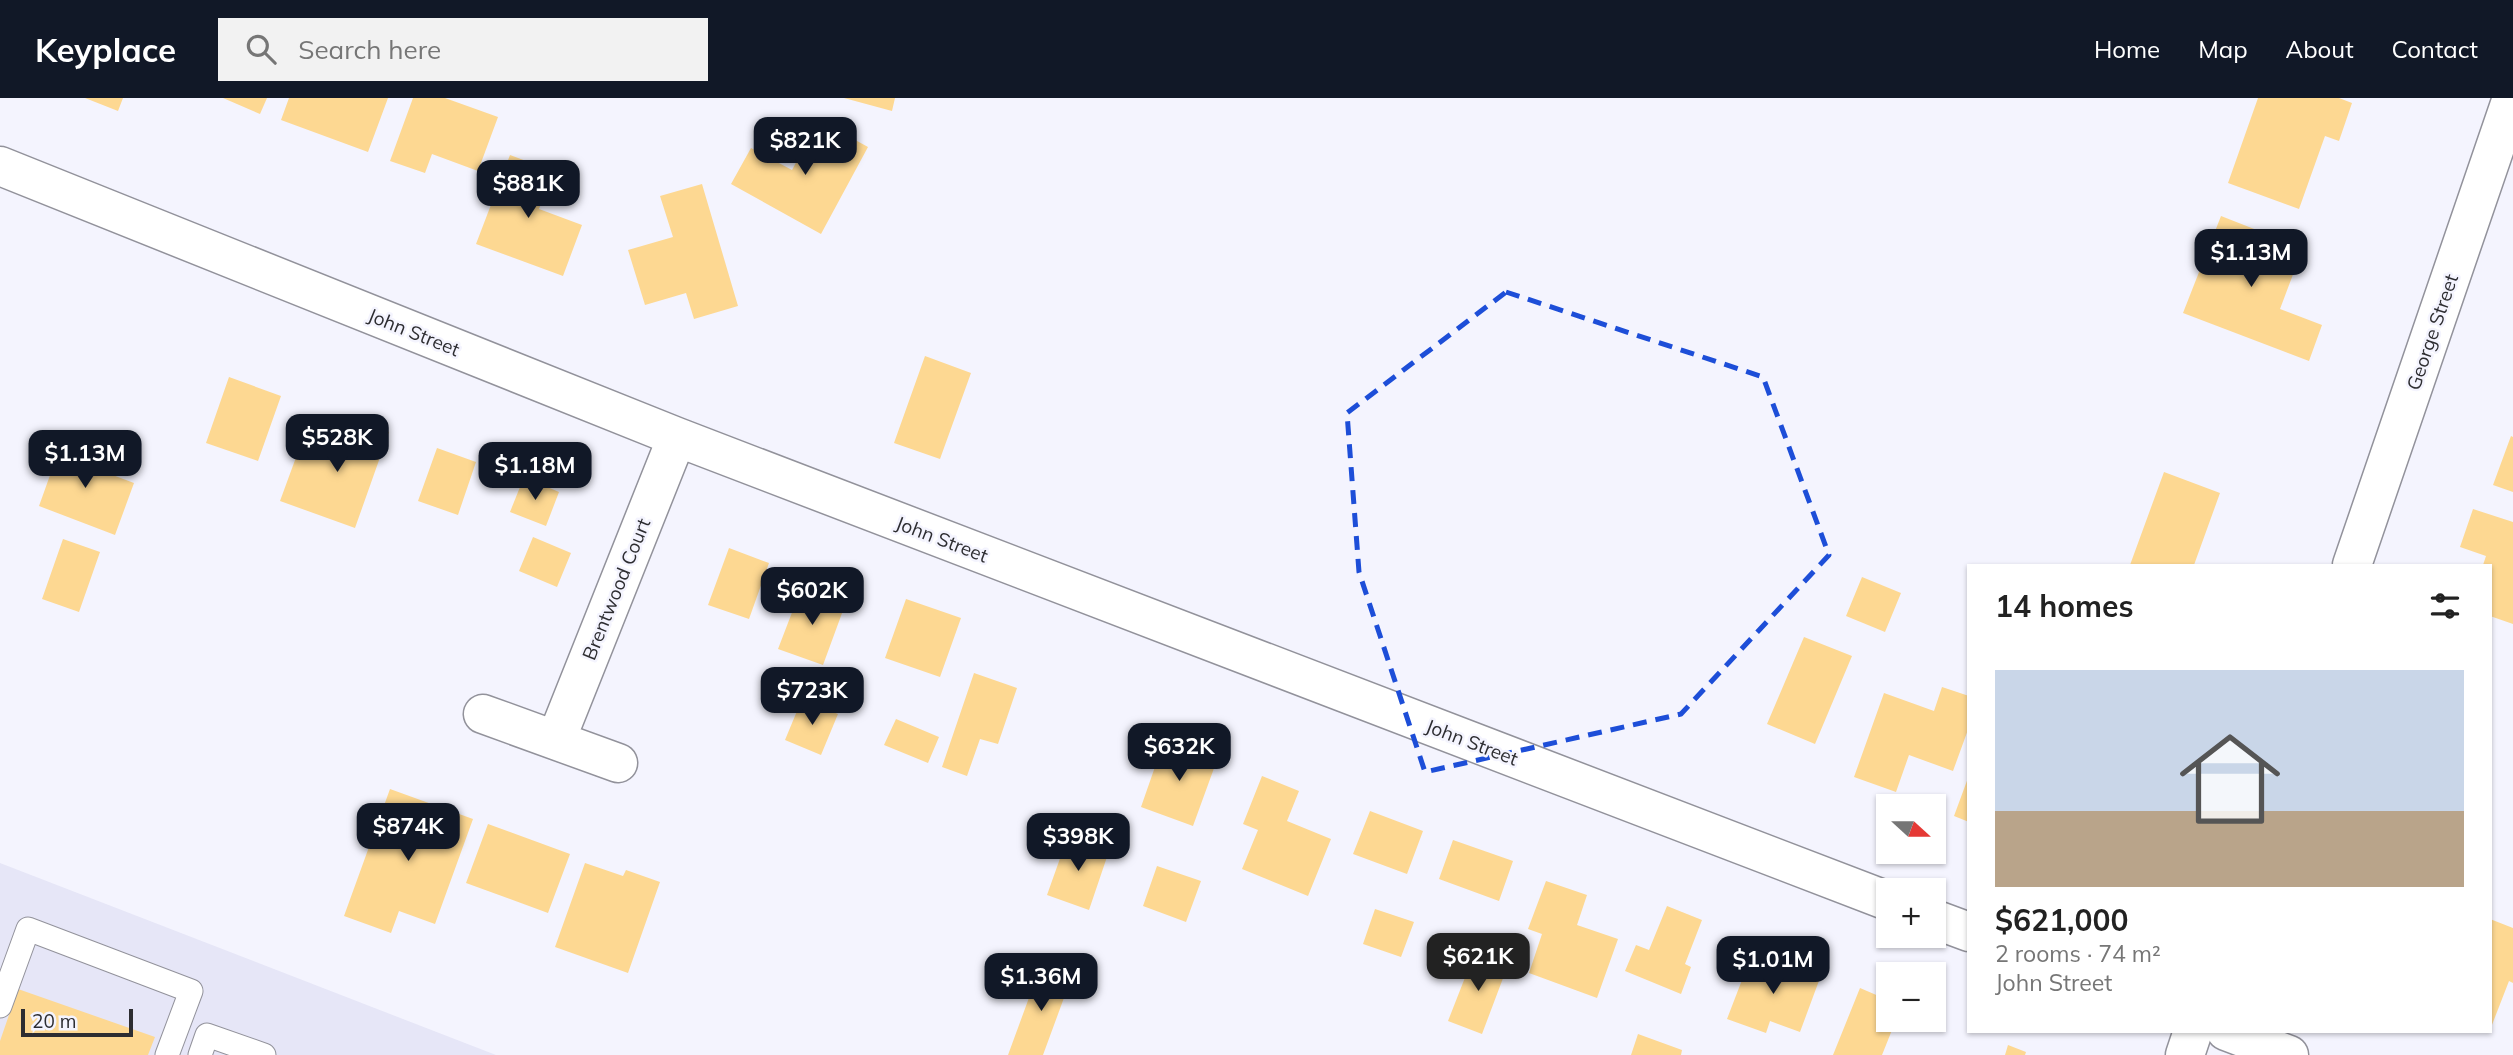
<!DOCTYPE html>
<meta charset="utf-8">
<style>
body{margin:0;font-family:Mulish,sans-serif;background:#f2f2f2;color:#222;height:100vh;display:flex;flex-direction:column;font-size:26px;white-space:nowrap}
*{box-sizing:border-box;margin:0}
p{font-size:23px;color:#767676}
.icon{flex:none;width:38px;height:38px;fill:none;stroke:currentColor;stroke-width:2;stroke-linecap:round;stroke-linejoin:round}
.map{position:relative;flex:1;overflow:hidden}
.details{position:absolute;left:1967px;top:466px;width:525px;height:469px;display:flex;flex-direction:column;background:#fff;border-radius:0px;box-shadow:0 2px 5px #0004}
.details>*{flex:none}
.needle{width:46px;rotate:111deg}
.controls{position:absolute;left:1876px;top:696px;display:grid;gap:14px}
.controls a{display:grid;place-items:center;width:70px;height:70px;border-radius:0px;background:#fff;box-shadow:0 2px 5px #0004;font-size:35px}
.scale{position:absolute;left:21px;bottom:18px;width:112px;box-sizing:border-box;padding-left:7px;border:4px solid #2d2d31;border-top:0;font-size:19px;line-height:24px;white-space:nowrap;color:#2d2d31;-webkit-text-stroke:5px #f4f4fe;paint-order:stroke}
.price{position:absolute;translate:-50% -60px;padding:0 16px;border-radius:14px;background:#111827;color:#fff;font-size:23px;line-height:46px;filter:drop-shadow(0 2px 4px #0008)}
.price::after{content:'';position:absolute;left:50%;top:42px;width:21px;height:16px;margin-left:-10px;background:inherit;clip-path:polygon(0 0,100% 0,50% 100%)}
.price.on{background:#222;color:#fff}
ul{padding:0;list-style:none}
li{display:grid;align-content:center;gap:14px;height:371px;padding:0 28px}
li+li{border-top:2px solid #e0e0e0}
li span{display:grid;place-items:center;height:217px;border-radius:0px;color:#555}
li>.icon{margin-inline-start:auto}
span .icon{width:126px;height:126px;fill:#fffc;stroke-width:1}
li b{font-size:30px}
h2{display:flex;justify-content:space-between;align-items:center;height:84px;padding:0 28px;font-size:30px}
header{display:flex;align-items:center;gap:42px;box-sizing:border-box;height:98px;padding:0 35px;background:#111827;color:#fff}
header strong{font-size:33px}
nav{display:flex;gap:38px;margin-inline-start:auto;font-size:24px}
.search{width:490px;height:63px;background:#f2f2f2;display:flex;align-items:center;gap:18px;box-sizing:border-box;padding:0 24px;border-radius:0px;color:#767676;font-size:26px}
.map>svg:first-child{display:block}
.built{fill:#e6e6f7}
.building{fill:#fdd892}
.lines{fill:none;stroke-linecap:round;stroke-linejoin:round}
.lane-casing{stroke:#92929b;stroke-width:25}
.street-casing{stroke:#92929b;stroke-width:41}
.secondary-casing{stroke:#92929b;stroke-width:41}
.lane{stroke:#fff;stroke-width:23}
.street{stroke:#fff;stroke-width:38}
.secondary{stroke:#fff;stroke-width:38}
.marked{fill:none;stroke:#1d4ed8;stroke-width:5;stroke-dasharray:14 9;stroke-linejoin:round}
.labels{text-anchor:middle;stroke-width:5;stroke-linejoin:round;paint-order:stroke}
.street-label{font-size:19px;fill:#2d2d31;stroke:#f4f4fe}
</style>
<header>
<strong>Keyplace</strong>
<div class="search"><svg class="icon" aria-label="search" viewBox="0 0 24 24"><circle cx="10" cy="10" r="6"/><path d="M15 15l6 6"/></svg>Search here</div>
<nav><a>Home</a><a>Map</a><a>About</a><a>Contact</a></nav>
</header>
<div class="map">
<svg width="2513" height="957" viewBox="0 0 2513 957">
<rect width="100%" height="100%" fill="#f4f4fe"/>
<path class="built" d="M0,765L496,957H0Z"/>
<path class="building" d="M85,0H123L118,13Z
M223,0H267L260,16Z
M289,0H388L368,54L281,22Z
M413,0H445L498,19L478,73L432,56L425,75L390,63Z
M844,0H895L892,13Z
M2258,0H2339L2352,5L2339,43L2325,38L2299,111L2228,85Z
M819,22L868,49L821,136L731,86L751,50L792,72Z
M510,57L553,73L539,111L582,127L563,178L476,146Z
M702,86L738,208L694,221L686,195L645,207L628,152L673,139L660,98Z
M2221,118L2303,150L2280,211L2322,227L2309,263L2183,215Z
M925,258L971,275L940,361L894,345Z
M229,279L281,298L258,363L206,345Z
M349,319L389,334L355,430L280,403L302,343L335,355Z
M2511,338L2513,339V394L2493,387Z
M63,341L92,352L86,367L134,385L115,437L39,408Z
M437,350L476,364L458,417L418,403Z
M2164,374L2220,395L2194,467H2130Z
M524,379L559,394L546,428L510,414Z
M2473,411L2513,424V526L2490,518V467H2483L2486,458L2460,449Z
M533,439L571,455L557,489L519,473Z
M63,441L100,454L79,514L42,501Z
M729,450L769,465L749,521L708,507Z
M1862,479L1901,495L1885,534L1846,518Z
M801,491L845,507L823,567L778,551Z
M906,501L961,520L940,579L885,560Z
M1804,539L1852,558L1815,646L1767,626Z
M974,575L1017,590L998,646L980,641L967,678L942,669Z
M1942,589L1969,598V629L1953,673L1909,657L1896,694L1854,679L1884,595L1934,613Z
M802,601L838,616L821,657L785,642Z
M896,621L939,639L928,665L884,647Z
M1164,643L1217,662L1193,728L1141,709Z
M1262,678L1299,693L1287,723L1331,741L1308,798L1242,771L1258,732L1243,726Z
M1968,680H1969V724L1954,718Z
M390,691L473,721L435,826L399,813L391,835L344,818Z
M1370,713L1423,733L1407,776L1353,756Z
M488,726L570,756L548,815L466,785Z
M1068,738L1109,753L1089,812L1047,797Z
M1453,742L1513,763L1499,803L1439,781Z
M585,765L623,778L626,772L660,784L628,875L555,849Z
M1157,768L1201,783L1186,824L1143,808Z
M1546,783L1587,797L1577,827L1618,841L1597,900L1529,875L1542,836L1528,831Z
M1667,808L1702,822L1685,866L1691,869L1681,896L1625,873L1636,847L1649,852Z
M1375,811L1414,824L1401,859L1363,846Z
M2490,821L2513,830V885L2509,883L2490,932Z
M1475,854L1508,867L1482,936L1448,923Z
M1752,856L1820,880L1800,934L1770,923L1766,935L1727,921Z
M1041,867L1072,878L1043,957H1008Z
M1860,890L1888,902V922H1896L1882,957H1833Z
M18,891L155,939L148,957H0V943Z
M1638,936L1682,952L1681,957H1631Z
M2008,947L2026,954L2025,957H2005Z"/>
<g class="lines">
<defs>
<path id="lane" d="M0,908L28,831L191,893L167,957
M200,957L207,937L264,957"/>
<path id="street" d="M0,68L677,339L1888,803
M483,616L618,665
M556,642L677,339
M1934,821L1969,834
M2226,933L2289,957"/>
<path id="secondary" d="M2352,467L2512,0
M2185,957L2193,933"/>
</defs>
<use href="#lane" class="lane-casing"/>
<use href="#street" class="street-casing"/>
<use href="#secondary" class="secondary-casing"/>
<use href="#lane" class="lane"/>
<use href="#street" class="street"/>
<use href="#secondary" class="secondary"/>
</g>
<path class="marked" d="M1506,194L1763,279L1829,457L1681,616L1425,674L1359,474L1347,315Z"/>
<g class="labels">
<g class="street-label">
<text transform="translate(414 234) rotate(22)" y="7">John Street</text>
<text transform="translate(2432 234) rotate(-71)" y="7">George Street</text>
<text transform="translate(942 441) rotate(21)" y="7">John Street</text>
<text transform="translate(616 491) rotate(-68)" y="7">Brentwood Court</text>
<text transform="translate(1472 644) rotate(21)" y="7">John Street</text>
</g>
</g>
</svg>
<div class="controls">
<a><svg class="needle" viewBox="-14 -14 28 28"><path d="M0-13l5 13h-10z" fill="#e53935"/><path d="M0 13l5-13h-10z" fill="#767676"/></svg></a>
<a>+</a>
<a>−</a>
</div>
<div class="scale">20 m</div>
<b class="price" style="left:805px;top:79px">$821K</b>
<b class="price" style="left:528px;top:122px">$881K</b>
<b class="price" style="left:2251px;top:191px">$1.13M</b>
<b class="price" style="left:337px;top:376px">$528K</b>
<b class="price" style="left:85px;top:392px">$1.13M</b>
<b class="price" style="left:535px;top:404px">$1.18M</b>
<b class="price" style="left:812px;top:529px">$602K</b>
<b class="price" style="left:812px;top:629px">$723K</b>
<b class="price" style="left:1179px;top:685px">$632K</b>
<b class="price" style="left:408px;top:765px">$874K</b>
<b class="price" style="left:1078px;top:775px">$398K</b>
<b class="price on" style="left:1478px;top:895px">$621K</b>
<b class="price" style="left:1773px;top:898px">$1.01M</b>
<b class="price" style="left:1041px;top:915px">$1.36M</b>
<section class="details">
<h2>14 homes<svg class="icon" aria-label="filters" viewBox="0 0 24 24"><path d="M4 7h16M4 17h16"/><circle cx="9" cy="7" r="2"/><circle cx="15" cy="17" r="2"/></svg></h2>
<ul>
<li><span style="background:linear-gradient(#c9d6e8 65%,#b9a48a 0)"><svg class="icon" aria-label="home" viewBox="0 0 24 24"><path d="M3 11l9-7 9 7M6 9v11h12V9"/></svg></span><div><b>$621,000</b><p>2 rooms · 74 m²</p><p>John Street</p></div></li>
</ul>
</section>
</div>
